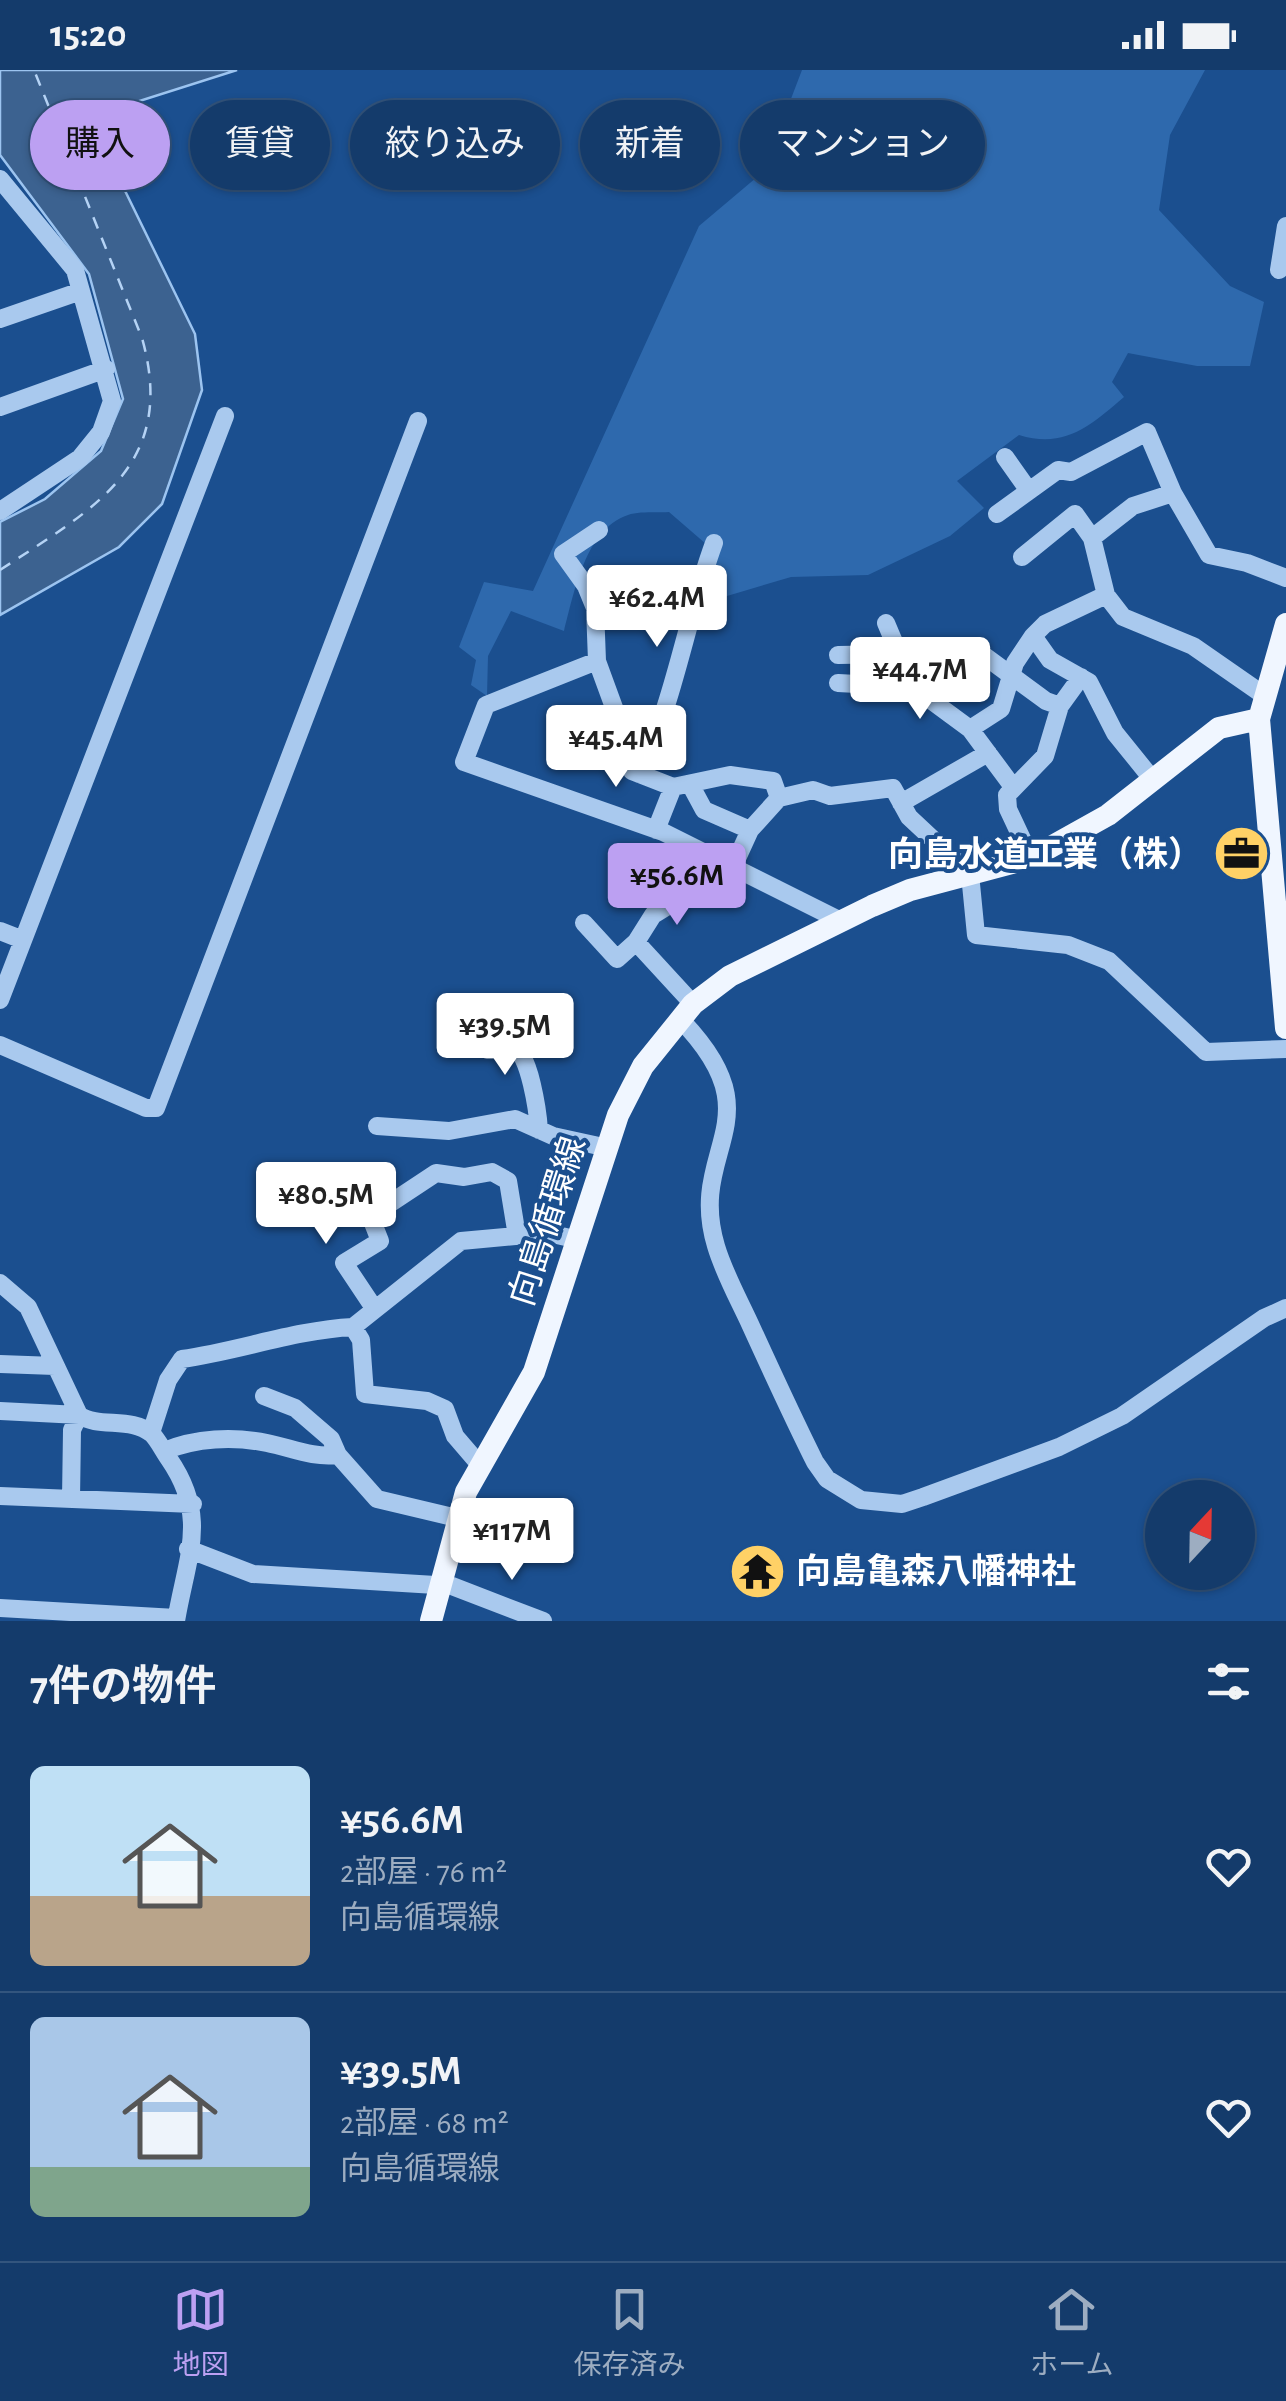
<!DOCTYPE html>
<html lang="ja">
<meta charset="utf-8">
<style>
body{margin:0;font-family:"Alegreya Sans","Noto Sans JP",sans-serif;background:#1d4271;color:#f1f3f6;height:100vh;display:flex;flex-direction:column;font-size:38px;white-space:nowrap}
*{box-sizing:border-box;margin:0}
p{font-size:32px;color:#9dadc1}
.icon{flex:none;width:55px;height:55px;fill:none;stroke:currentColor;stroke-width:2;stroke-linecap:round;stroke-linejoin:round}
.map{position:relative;height:1551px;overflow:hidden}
.sheet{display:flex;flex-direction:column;background:#143b6b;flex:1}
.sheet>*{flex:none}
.hud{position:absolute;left:30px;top:30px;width:1228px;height:90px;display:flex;gap:20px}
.needle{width:65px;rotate:22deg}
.controls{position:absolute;left:1145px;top:1410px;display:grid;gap:20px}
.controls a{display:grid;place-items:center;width:110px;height:110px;border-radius:50%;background:#143b6b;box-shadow:0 2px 8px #0004,0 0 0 2px #33557e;font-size:50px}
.price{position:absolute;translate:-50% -85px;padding:0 22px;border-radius:10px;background:#fff;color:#222;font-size:32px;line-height:65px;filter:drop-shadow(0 2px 5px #0008)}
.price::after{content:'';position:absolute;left:50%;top:60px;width:30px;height:22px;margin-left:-15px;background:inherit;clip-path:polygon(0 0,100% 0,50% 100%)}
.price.current{background:#bca0f2;color:#111}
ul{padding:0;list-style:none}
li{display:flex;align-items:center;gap:30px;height:250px;padding:0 30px}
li+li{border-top:2px solid #33557e}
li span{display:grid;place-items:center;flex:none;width:280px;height:200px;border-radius:15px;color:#555}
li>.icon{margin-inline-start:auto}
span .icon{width:120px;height:120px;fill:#fffc;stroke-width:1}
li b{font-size:42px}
h2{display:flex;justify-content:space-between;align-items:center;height:120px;padding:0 30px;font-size:42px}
.tag{padding:0 35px;border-radius:45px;background:#143b6b;box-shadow:0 2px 8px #0004,0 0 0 2px #33557e;font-size:35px;line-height:90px}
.tag.current{background:#bca0f2;color:#111}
.status{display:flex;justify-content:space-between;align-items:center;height:70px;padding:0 50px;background:#143b6b;direction:ltr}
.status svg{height:28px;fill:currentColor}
.tab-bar{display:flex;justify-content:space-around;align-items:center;height:140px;border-top:2px solid #33557e;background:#143b6b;font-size:28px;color:#9dadc1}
.tab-bar a{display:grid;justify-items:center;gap:5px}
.tab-bar .current{color:#bca0f2}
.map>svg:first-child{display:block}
.green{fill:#2e69ad}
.water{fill:#3c6290;stroke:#9cc4f0;stroke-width:2.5}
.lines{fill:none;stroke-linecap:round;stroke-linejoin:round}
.ferry{stroke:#b5d3f5;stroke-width:2.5;stroke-dasharray:12 10;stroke-linecap:butt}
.minor{stroke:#a9c9ee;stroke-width:18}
.major{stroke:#f0f6ff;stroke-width:22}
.labels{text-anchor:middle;stroke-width:8;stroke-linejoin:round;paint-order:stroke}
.poi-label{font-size:35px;font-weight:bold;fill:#fff;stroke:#1b4f8f;text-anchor:end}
.street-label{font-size:35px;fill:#fff;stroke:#1b4f8f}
</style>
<div class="status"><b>15:20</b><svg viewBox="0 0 49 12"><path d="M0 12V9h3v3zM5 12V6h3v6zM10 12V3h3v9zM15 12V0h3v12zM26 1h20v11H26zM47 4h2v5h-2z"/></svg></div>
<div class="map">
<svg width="1286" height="1551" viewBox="0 0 1286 1551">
<rect width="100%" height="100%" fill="#1b4f8f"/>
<path class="green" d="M802,0H1205L1170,65L1159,140L1230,216L1264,232L1250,296H1197L1128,283L1112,312L1124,327C1090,356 1065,379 1019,365L957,411L984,438L950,466L868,505L791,507L717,529L706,474L669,442C657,443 639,441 628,445C585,459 574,524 564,561L511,541L488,586L487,626L471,615L476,590L459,577L484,512L533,521L699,156L763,102Z"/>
<path class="water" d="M0,0H237L89,47L195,264L202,320L162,434L119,477L0,545V452L45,429L101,381L123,329L89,204L0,85Z"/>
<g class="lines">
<path class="ferry" d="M0,500C93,439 178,396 142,268L34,0"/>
<path class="minor" d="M0,109L75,200L112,331L101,362L80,388L0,441
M1279,200L1286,156
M0,249L81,221
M0,337L106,299
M1005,387L1029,421
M997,444L1058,400L1071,402L1147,362L1173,423
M599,460L563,484L586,516L595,538L597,591L627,673L632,701L673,717L656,760
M1092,468L1133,436L1173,423L1209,485L1247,493L1286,508
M1022,487L1075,444L1092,468L1106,525
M886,553L913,617L970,659L1013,717
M971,576L1046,631L1060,636
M838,585L899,584
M597,591L486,635L464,692L663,762L841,851
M838,613L913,617
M970,659L1001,639L1015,593L1033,566
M639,704C675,631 686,549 714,473
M1153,710L1115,663L1089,612L1050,590L1033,566L1045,554L1106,525L1123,547L1193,576L1265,626
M690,714L704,740L750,760
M673,717L730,705L773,711L779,728
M901,733L988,683
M1031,788L1008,739L1007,725L1045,686L1060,636L1081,607
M584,853L617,889L636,872
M0,861L23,870
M0,930L225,346
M693,934L636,872L653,845L734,795L750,760L779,728L813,720L830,726L893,718L909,747L970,804L976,865L1068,875L1109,891L1206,982L1286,979
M680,949C779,1051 686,1077 716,1176C724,1203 738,1228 750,1254C771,1300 792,1346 815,1392L827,1409L861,1430L902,1434L923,1427L1059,1377L1122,1346L1264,1248L1286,1238
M482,970L488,980C496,981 505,975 512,976C530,981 538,1045 539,1060
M0,975L146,1038H156L418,351
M377,1056L449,1061L515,1049L553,1066L608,1078
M299,1142L360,1120L380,1171L344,1193L374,1238
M371,1146L436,1103L464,1107L492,1102L508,1111L517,1166
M0,1213L28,1237L79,1345C99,1359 131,1346 152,1364C158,1370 164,1382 169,1389C209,1447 187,1486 176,1551
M353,1257L461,1171L548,1163L579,1170
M0,1294L55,1296
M264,1326L295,1338L331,1369L338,1385L377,1429L457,1448
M0,1341L79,1345L72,1360L71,1429
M151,1363L168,1310L182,1289C239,1281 295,1260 353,1257L361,1270L365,1324L427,1331L445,1339L455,1366L479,1394
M164,1381C196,1368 233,1366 267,1373C292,1378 312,1388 338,1385
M0,1426L193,1434
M188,1479L253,1504L452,1516L543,1551
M0,1538L176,1548"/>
<path class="major" d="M1286,554L1259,649L1286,958
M431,1551L466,1422L534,1302L618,1045L643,996L693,934L730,906L872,836L910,820L1031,788L1108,745L1219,658L1259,649"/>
</g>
<defs>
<symbol id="office-disc" viewBox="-11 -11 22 22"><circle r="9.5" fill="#ffd166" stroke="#1b4f8f"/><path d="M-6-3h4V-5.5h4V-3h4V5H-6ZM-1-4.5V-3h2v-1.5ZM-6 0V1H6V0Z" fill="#111"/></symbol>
<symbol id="temple-disc" viewBox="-11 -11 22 22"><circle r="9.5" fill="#ffd166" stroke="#1b4f8f"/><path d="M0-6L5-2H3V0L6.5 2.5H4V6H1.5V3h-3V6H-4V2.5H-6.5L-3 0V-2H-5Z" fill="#111"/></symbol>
</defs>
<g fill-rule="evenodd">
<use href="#office-disc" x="1210" y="752" width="63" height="63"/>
<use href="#temple-disc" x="726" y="1470" width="63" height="63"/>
</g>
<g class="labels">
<g class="poi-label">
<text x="1203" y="796">向島水道工業（株）</text>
<text x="796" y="1513" text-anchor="start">向島亀森八幡神社</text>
</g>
<g class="street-label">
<text transform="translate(547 1151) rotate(-72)" y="12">向島循環線</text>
</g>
</g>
</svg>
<div class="controls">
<a><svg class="needle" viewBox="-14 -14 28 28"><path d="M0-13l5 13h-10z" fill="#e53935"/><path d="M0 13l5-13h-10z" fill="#9dadc1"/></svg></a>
</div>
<b class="price" style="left:657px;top:580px">¥62.4M</b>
<b class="price" style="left:920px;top:652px">¥44.7M</b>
<b class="price" style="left:616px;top:720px">¥45.4M</b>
<b class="price current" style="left:677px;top:858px">¥56.6M</b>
<b class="price" style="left:505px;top:1008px">¥39.5M</b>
<b class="price" style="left:326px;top:1177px">¥80.5M</b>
<b class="price" style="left:512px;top:1513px">¥117M</b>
<div class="hud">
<a class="tag current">購入</a>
<a class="tag">賃貸</a>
<a class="tag">絞り込み</a>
<a class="tag">新着</a>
<a class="tag">マンション</a>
</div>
</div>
<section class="sheet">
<h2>7件の物件<svg class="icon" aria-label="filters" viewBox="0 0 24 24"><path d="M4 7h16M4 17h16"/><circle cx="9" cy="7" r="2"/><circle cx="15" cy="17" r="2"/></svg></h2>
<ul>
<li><span style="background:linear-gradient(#bfe0f5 65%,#b9a48a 0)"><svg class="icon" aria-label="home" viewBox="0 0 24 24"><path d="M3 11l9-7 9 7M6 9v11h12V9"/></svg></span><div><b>¥56.6M</b><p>2部屋 · 76 m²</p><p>向島循環線</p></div><svg class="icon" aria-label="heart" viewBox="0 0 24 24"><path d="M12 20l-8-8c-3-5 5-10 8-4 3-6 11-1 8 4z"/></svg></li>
<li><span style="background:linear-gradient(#a9c7e8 75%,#7fa58c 0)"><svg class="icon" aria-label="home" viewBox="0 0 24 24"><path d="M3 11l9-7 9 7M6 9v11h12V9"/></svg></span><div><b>¥39.5M</b><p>2部屋 · 68 m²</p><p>向島循環線</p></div><svg class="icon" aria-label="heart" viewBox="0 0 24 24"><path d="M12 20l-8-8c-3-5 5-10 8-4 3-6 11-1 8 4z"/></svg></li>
</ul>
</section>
<nav class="tab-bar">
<a class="current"><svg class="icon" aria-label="map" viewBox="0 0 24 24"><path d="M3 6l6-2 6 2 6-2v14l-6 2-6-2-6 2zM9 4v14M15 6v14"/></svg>地図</a>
<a><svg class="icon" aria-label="saved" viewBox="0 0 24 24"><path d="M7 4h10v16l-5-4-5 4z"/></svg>保存済み</a>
<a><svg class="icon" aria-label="home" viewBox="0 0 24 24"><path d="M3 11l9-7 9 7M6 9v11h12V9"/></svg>ホーム</a>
</nav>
